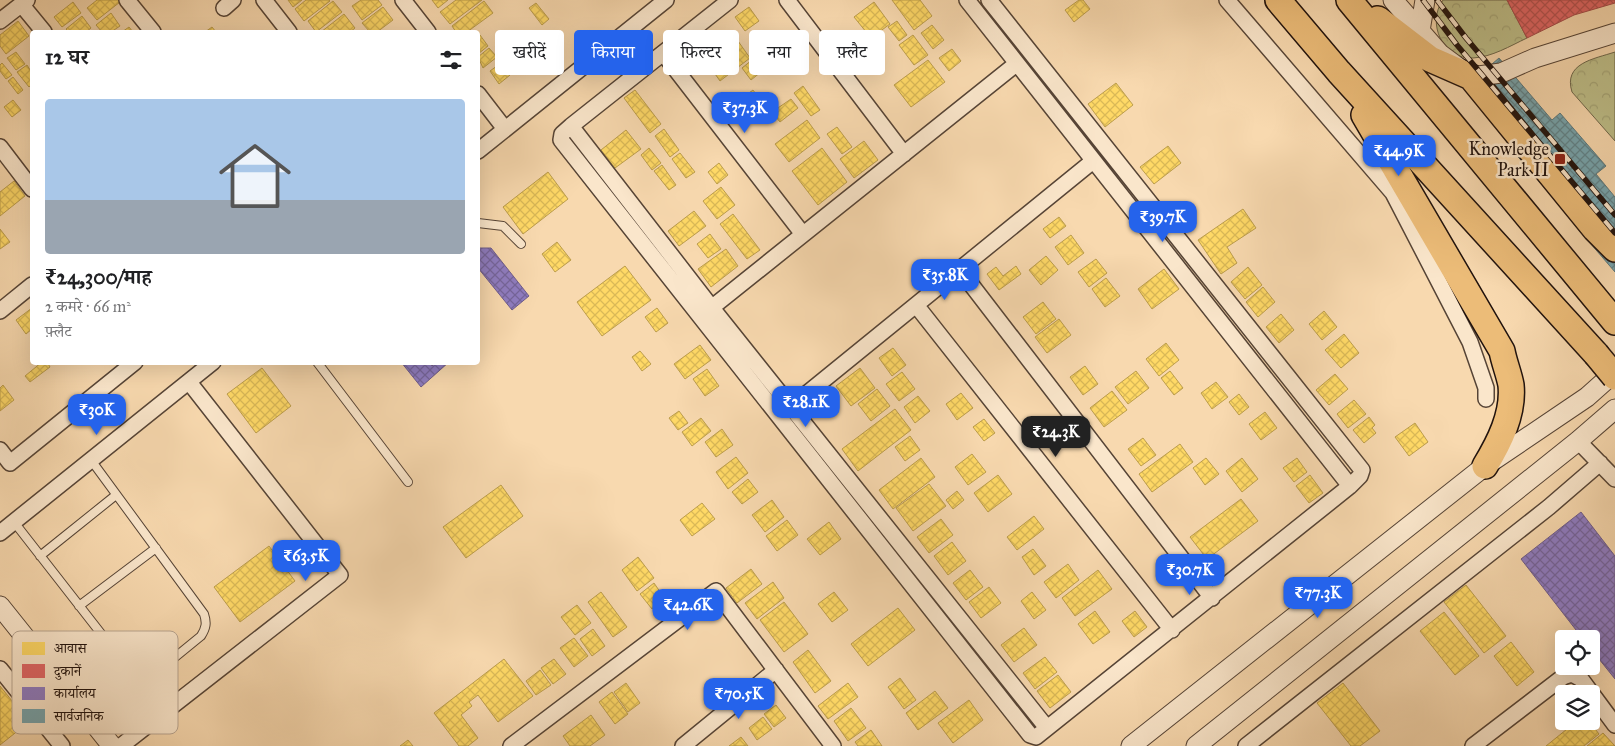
<!DOCTYPE html>
<html lang="hi">
<meta charset="utf-8">
<style>
body{margin:0;font-family:"IM FELL Great Primer","Noto Serif Devanagari",serif;background:#f6f6f6;color:#202124;height:100vh;display:flex;flex-direction:column;font-size:19px;white-space:nowrap}
*{box-sizing:border-box;margin:0}
p{font-size:16px;color:#757577}
.icon{flex:none;width:28px;height:28px;fill:none;stroke:currentColor;stroke-width:2;stroke-linecap:round;stroke-linejoin:round}
.map{position:relative;flex:1;overflow:hidden}
.drawer{position:absolute;left:30px;top:30px;width:450px;height:335px;display:flex;flex-direction:column;background:#fff;border-radius:5px;box-shadow:0 5px 20px #0002}
.drawer>*{flex:none}
.guide{position:absolute;left:495px;top:30px;width:475px;height:45px;display:flex;gap:10px}
.tools{position:absolute;left:1555px;top:630px;display:grid;gap:10px}
.tools a{display:grid;place-items:center;width:45px;height:45px;border-radius:5px;background:#fff;box-shadow:0 5px 20px #0002;font-size:25px}
.price{position:absolute;translate:-50% -42px;padding:0 11px;border-radius:10px;background:#2563eb;color:#fff;font-size:16px;line-height:32px;filter:drop-shadow(0 1px 2px #0008)}
.price::after{content:'';position:absolute;left:50%;top:30px;width:15px;height:11px;margin-left:-8px;background:inherit;clip-path:polygon(0 0,100% 0,50% 100%)}
.price.active{background:#222;color:#fff}
ul{padding:0;list-style:none}
li{display:grid;align-content:center;gap:10px;height:265px;padding:0 15px}
li+li{border-top:1px solid #e0e0e0}
li span{display:grid;place-items:center;height:155px;border-radius:5px;color:#555}
li>.icon{margin-inline-start:auto}
span .icon{width:90px;height:90px;fill:#fffc;stroke-width:1}
li b{font-size:21px}
h2{display:flex;justify-content:space-between;align-items:center;height:60px;padding:0 15px;font-size:21px}
.chip{padding:0 18px;border-radius:5px;background:#fff;box-shadow:0 5px 20px #0002;font-size:18px;line-height:45px}
.chip.active{background:#2563eb;color:#fff}
.map>svg:first-child{display:block}
.forest{fill:url(#forest-crowns);stroke:#6f684c}
.homes{fill:url(#homes-cross-hatch);stroke:#bc9d4b}
.shops{fill:url(#shops-cross-hatch);stroke:#a64d4b}
.offices{fill:url(#offices-cross-hatch);stroke:#6d5c8c}
.public{fill:url(#public-cross-hatch);stroke:#5c797e}
.lines{fill:none;stroke-linecap:round;stroke-linejoin:round}
.service-casing{stroke:#564436;stroke-width:10}
.minor-casing{stroke:#564436;stroke-width:18}
.tertiary-casing{stroke:#564436;stroke-width:21}
.trunk-casing{stroke:#20120d;stroke-width:28}
.service{stroke:#fae6cb;stroke-width:8}
.minor{stroke:#fae6cb;stroke-width:15}
.tertiary{stroke:#fae6cb;stroke-width:19}
.trunk{stroke:#ecbc78;stroke-width:25}
.rail-casing{stroke:#20120d;stroke-width:5.5}
.rail{stroke:#fae6cb;stroke-width:4;stroke-dasharray:11;stroke-linecap:butt}
.trunk-bridge-casing{stroke:#20120d;stroke-width:28;stroke-linecap:butt}
.trunk-bridge{stroke:#ecbc78;stroke-width:25}
.poi-dot{fill:#8f2418;stroke:#fae6cb;stroke-width:2}
.labels{text-anchor:middle;stroke-width:5;stroke-linejoin:round;paint-order:stroke}
.poi-label{font-size:18px;fill:#20120d;stroke:#fae6cb;text-anchor:end}
.key{fill:#fae6cb;stroke:#b9a692;stroke-width:1}
.key-label{font-size:14px;fill:#20120d}
</style>
<div class="map">
<svg width="1615" height="746" viewBox="0 0 1615 746">
<defs>
<pattern id="forest-crowns" width="20" height="18" patternUnits="userSpaceOnUse" patternTransform="scale(1.25)"><rect width="20" height="18" fill="#bebf8a"/><path d="M2 6a3 3 0 1 1 6 0M12 15a3 3 0 1 1 6 0" fill="none" stroke="#a3a376"/></pattern>
<pattern id="homes-cross-hatch" width="8" height="8" patternUnits="userSpaceOnUse" patternTransform="scale(1.25)"><rect width="8" height="8" fill="#ffd966"/><path d="M0 0l8 8M0 8l8-8" fill="none" stroke="#dab957"/></pattern>
<pattern id="shops-cross-hatch" width="8" height="8" patternUnits="userSpaceOnUse" patternTransform="scale(1.25)"><rect width="8" height="8" fill="#e06666"/><path d="M0 0l8 8M0 8l8-8" fill="none" stroke="#b55352"/></pattern>
<pattern id="offices-cross-hatch" width="8" height="8" patternUnits="userSpaceOnUse" patternTransform="scale(1.25)"><rect width="8" height="8" fill="#8e7cc3"/><path d="M0 0l8 8M0 8l8-8" fill="none" stroke="#74649d"/></pattern>
<pattern id="public-cross-hatch" width="8" height="8" patternUnits="userSpaceOnUse" patternTransform="scale(1.25)"><rect width="8" height="8" fill="#76a5af"/><path d="M0 0l8 8M0 8l8-8" fill="none" stroke="#60858d"/></pattern>
</defs>
<rect width="100%" height="100%" fill="#f8d9af"/>
<filter id="stains"><feTurbulence type="fractalNoise" baseFrequency=".004" numOctaves="4"/><feColorMatrix values="0 0 0 0 .2 0 0 0 0 .09 0 0 0 0 .02 0 0 0 .5 -.17"/></filter>
<radialGradient id="worn" r=".72"><stop offset=".6" stop-color="#630" stop-opacity="0"/><stop offset="1" stop-color="#630" stop-opacity=".3"/></radialGradient>
<path class="forest" d="M1443,0H1507L1527,38C1510,46 1492,57 1473,58C1443,60 1426,23 1443,0Z
M1615,52V141L1572,92C1563,63 1594,59 1615,52Z"/>
<path class="homes" d="M97,0H119L120,2L97,20L87,8Z
M288,0H302L293,7Z
M306,0H329L330,1L304,21L295,9Z
M361,0H378L382,5L362,20L352,6Z
M432,0H448L438,8Z
M456,0H482L450,24L440,12Z
M892,0H920L932,16L914,30Z
M1079,0H1083L1090,9L1074,22L1065,10Z
M333,1L342,12L316,32L308,21Z
M484,1L493,13L467,32H456L452,26Z
M73,2L81,13L62,27L54,17Z
M874,2L890,24L871,38L854,17Z
M536,3L549,19L542,25L529,8Z
M383,7L393,20L377,32H370L362,23Z
M749,7L759,21L745,31L735,17Z
M111,13L120,26L111,32H102L96,25Z
M344,14L355,28L350,32H321Z
M82,16L91,28L86,32H69L66,29Z
M18,21L29,36L6,54L0,46V35Z
M897,21L907,35L899,41L888,27Z
M932,25L944,40L933,49L921,33Z
M129,27L133,32H122Z
M212,27L216,32H205Z
M480,35L488,46L478,54V37Z
M913,35L928,55L914,65L899,45Z
M713,36L722,48L707,59L699,47Z
M738,41L750,58L720,81L708,64Z
M489,48L497,57L483,68L478,57Z
M952,49L961,61L949,71L939,58Z
M16,52L25,64L16,70L7,58Z
M752,60L761,72L751,80L742,68Z
M928,60L945,82L911,107L894,85Z
M2,63L12,75L6,79L0,71V65Z
M501,63L510,75L499,84L490,71Z
M27,65L32,73V84L29,87L17,72Z
M13,77L23,90L18,94L8,81Z
M1116,83L1133,105L1105,127L1088,104Z
M803,86L820,110L811,116L794,93Z
M635,90L661,124L650,133L624,98Z
M753,90L766,108L752,119L738,101Z
M791,99L798,108L780,122L772,112Z
M13,100L21,110L12,117L4,107Z
M807,120L820,138L789,162L775,144Z
M837,127L852,147L842,154L827,134Z
M664,129L679,150L670,157L655,136Z
M626,130L641,149L615,168L601,150Z
M864,141L878,160L854,178L840,159Z
M1168,146L1181,163L1154,184L1140,167Z
M649,148L661,163L652,170L641,155Z
M822,148L847,182L818,205L792,171Z
M680,153L695,172L686,178L672,159Z
M719,163L728,175L717,184L708,172Z
M662,165L676,185L669,190L654,171Z
M548,172L568,199L523,234L503,207Z
M14,181L25,196L0,216V192Z
M721,187L735,205L717,219L703,201Z
M1243,209L1256,228L1227,247L1237,263L1221,274L1198,240Z
M694,211L706,226L679,246L668,231Z
M733,214L760,250L747,259L720,224Z
M1059,217L1066,226L1050,238L1043,229Z
M0,229L10,242L0,249Z
M710,234L721,249L708,258L697,244Z
M1071,235L1084,253L1068,265L1055,247Z
M557,242L571,260L555,272L542,254Z
M726,249L738,266L711,287L698,269Z
M1046,256L1058,270L1041,285L1029,270Z
M1096,259L1107,273L1089,287L1078,272Z
M625,266L651,300L602,336L577,302Z
M1016,266L1021,274L999,290L987,274L996,267L1003,276Z
M1248,267L1262,285L1245,299L1231,282Z
M1164,269L1179,289L1152,309L1138,289Z
M1106,278L1120,296L1105,307L1092,289Z
M1263,287L1275,302L1258,317L1246,302Z
M1043,302L1056,319L1036,334L1023,317Z
M32,308V329L26,334L16,320Z
M657,308L668,323L656,332L645,317Z
M1324,311L1337,327L1322,340L1309,324Z
M1281,314L1294,330L1279,343L1266,327Z
M1059,319L1071,335L1047,353L1035,337Z
M1344,334L1359,353L1341,368L1325,350Z
M1166,343L1179,360L1159,376L1146,359Z
M700,345L711,360L685,379L674,364Z
M893,348L906,365L892,376L879,358Z
M640,351L651,364L642,371L632,357Z
M42,362H47L50,367L30,382L25,376Z
M1085,366L1098,384L1083,395L1070,377Z
M262,368L291,406L256,433L227,394Z
M860,368L875,388L851,406L836,386Z
M707,369L719,386L705,396L693,379Z
M1136,371L1149,388L1128,404L1115,387Z
M1170,371L1183,388L1174,395L1161,378Z
M902,372L915,389L899,401L886,384Z
M1335,374L1348,389L1329,405L1316,390Z
M1216,382L1228,397L1212,409L1201,393Z
M3,385L14,400L0,411V388Z
M877,389L890,406L871,421L858,404Z
M1112,391L1127,410L1104,427L1090,408Z
M961,393L973,408L957,420L946,404Z
M1239,394L1249,407L1239,415L1229,402Z
M918,396L930,411L915,423L904,407Z
M1354,400L1366,414L1348,428L1337,414Z
M895,409L911,430L858,471L842,449Z
M679,411L688,423L678,430L669,418Z
M1265,412L1277,428L1261,440L1249,424Z
M1369,417L1375,425L1372,428L1376,433L1364,443L1353,430Z
M701,418L711,431L692,446L682,432Z
M984,419L995,433L984,441L973,427Z
M1415,423L1428,442L1409,456L1395,437Z
M722,429L733,445L716,457L705,442Z
M910,436L920,450L905,461L895,447Z
M1143,438L1156,455L1141,466L1128,449Z
M1180,444L1193,462L1152,492L1139,474Z
M972,454L986,472L968,485L955,467Z
M736,457L748,473L728,489L716,472Z
M921,458L935,477L893,509L879,490Z
M1206,458L1219,474L1205,485L1193,468Z
M1242,458L1258,479L1242,492L1226,471Z
M1297,458L1307,472L1294,482L1283,468Z
M998,475L1012,494L988,512L974,493Z
M1310,475L1323,493L1309,503L1296,486Z
M748,479L758,492L742,504L732,492Z
M929,484L946,506L913,531L896,508Z
M501,485L523,516L466,558L443,527Z
M957,491L964,500L953,509L946,500Z
M1241,499L1258,521L1207,559L1190,537Z
M772,500L784,517L765,532L752,515Z
M702,503L715,519L692,536L680,520Z
M1034,516L1044,529L1017,550L1007,537Z
M941,519L953,535L929,553L917,537Z
M787,520L798,535L777,551L766,536Z
M829,522L841,539L820,555L807,539Z
M952,542L966,561L948,575L934,556Z
M269,546L295,581L240,622L214,587Z
M1033,549L1046,566L1034,575L1022,557Z
M638,557L654,578L637,591L622,570Z
M1068,564L1079,580L1056,598L1044,582Z
M751,569L762,584L737,603L726,588Z
M970,570L983,587L966,600L953,583Z
M1098,570L1112,589L1075,616L1062,598Z
M773,582L784,598L757,619L745,603Z
M654,583L665,599L652,609L640,594Z
M1466,585L1506,636L1484,653L1444,602Z
M989,587L1001,603L981,618L969,602Z
M601,592L627,627L613,637L588,602Z
M834,592L848,610L832,622L818,604Z
M1032,592L1046,610L1034,619L1021,601Z
M784,602L808,634L784,652L760,620Z
M577,605L591,623L575,635L561,617Z
M898,608L915,630L868,666L851,644Z
M1095,611L1110,632L1093,644L1078,624Z
M1135,611L1147,627L1134,637L1122,621Z
M1444,612L1479,656L1455,675L1420,631Z
M1024,628L1037,645L1014,662L1001,645Z
M593,629L605,646L592,656L580,639Z
M574,638L588,656L574,667L560,648Z
M1511,642L1534,672L1517,686L1494,656Z
M808,650L831,681L815,693L793,662Z
M1045,657L1057,672L1035,689L1023,673Z
M504,659L533,696L498,722L478,695L469,702L472,706L461,715L478,738L468,746H459L434,713Z
M554,659L566,674L553,684L541,668Z
M540,670L551,685L536,695L526,681Z
M1058,675L1071,692L1050,708L1037,691Z
M900,678L916,700L904,709L888,687Z
M626,683L640,703L628,712L614,692Z
M848,683L858,697L828,719L818,706Z
M1343,683L1380,731L1360,746H1351L1317,703Z
M0,686L29,722L0,745Z
M935,691L948,708L918,730L906,713Z
M612,692L628,714L615,724L599,702Z
M969,700L983,720L953,743L938,723Z
M776,705L786,718L774,727L764,714Z
M851,708L866,728L848,741L834,721Z
M591,715L605,735L590,746H570L563,736Z
M763,717L772,729L757,740L749,728Z
M1577,721H1589L1599,734L1584,746H1546Z
M871,730L882,746H858L855,742Z
M1603,733L1615,746H1587Z
M741,737L748,746H729Z
M408,740L413,746H400Z"/>
<path class="shops" d="M1507,0H1615V3L1574,15L1527,38Z"/>
<path class="offices" d="M478,248H491L529,296L512,310L478,268Z
M401,362H429L432,366L436,362H449L421,387Z
M1581,512L1615,556V679L1591,649V639H1583L1521,559Z"/>
<path class="public" d="M1499,58L1552,120L1560,113L1606,166L1596,174L1615,197V272L1578,229L1588,221L1560,206L1514,152L1524,143L1471,82Z"/>
<g class="lines">
<defs>
<path id="service" d="M478,223L503,226L521,244
M317,362L408,482
M91,460L204,614C207,623 206,628 201,636L141,685
M14,522L163,713
M40,556L116,495
M79,606L156,548"/>
<path id="minor" d="M127,0L153,32
M264,0L289,32
M403,0L428,32
M730,0L571,126L562,134L561,140L1030,735L1036,737L1350,486L1360,476L1362,470L989,0
M787,0L904,154
M967,0L1350,486
M1227,0L1393,193L1470,342L1486,388V399
M21,4L44,32
M224,8L233,0
M0,21L27,0
M663,53L802,233
M478,94L505,129
M571,126L712,308L1047,728
M0,147L32,189
M478,151L666,0
M960,270L1212,598
M916,305L1172,630
M0,311L32,285
M705,313L1016,64
M783,413L1093,161
M1578,441L1615,479
M0,450L10,463L135,362
M0,533L213,362
M0,669L62,746
M121,746L340,575L189,382
M511,746L716,591L833,746
M683,746L776,670
M1246,746L1549,507L1600,463
M1473,746L1563,677L1572,674L1581,679L1615,725"/>
<path id="tertiary" d="M1393,0L1440,54L1471,77L1501,73L1535,58L1615,33
M1420,31L1425,0
M0,606L112,746
M1131,746L1485,466L1587,397L1615,372
M1196,746L1578,441L1615,409"/>
<path id="trunk" d="M1278,0L1339,72L1596,354
M1349,0L1615,322
M1378,19L1430,59L1471,77L1595,229L1615,249
M1364,115L1502,351C1504,362 1509,374 1511,385C1514,414 1499,443 1485,466"/>
</defs>
<use href="#service" class="service-casing"/>
<use href="#minor" class="minor-casing"/>
<use href="#tertiary" class="tertiary-casing"/>
<use href="#trunk" class="trunk-casing"/>
<use href="#service" class="service"/>
<use href="#minor" class="minor"/>
<use href="#tertiary" class="tertiary"/>
<use href="#trunk" class="trunk"/>
<defs>
<path id="rail" d="M1423,0L1457,45L1615,233
M1437,0L1466,38L1615,215"/>
</defs>
<use href="#rail" class="rail-casing"/>
<use href="#rail" class="rail"/>
<defs>
<path id="trunk-bridge" d="M1596,354L1615,377"/>
</defs>
<use href="#trunk-bridge" class="trunk-bridge-casing"/>
<use href="#trunk-bridge" class="trunk-bridge"/>
</g>
<rect class="poi-dot" x="1554" y="153" width="12" height="12" rx="2.5"/>
<g class="labels">
<g class="poi-label">
<text x="1549" y="155">Knowledge<tspan x="1549" dy="21">Park II</tspan></text>
</g>
</g>
<rect x="12" y="631" width="166" height="103" rx="8" class="key"/>
<rect x="22" y="642" width="23" height="13" fill="#ffd966"/>
<rect x="22" y="664" width="23" height="14" fill="#e06666"/>
<rect x="22" y="687" width="23" height="13" fill="#8e7cc3"/>
<rect x="22" y="709" width="23" height="14" fill="#76a5af"/>
<g class="key-label">
<text x="54" y="653">आवास</text>
<text x="54" y="676">दुकानें</text>
<text x="54" y="698">कार्यालय</text>
<text x="54" y="721">सार्वजनिक</text>
</g>
<rect width="100%" height="100%" filter="url(#stains)"/>
<rect width="100%" height="100%" fill="url(#worn)"/>
</svg>
<div class="tools">
<a><svg class="icon" aria-label="locate" viewBox="0 0 24 24"><circle cx="12" cy="12" r="6"/><path d="M12 2v4M12 18v4M2 12h4M18 12h4"/></svg></a>
<a><svg class="icon" aria-label="layers" viewBox="0 0 24 24"><path d="M12 4l9 5-9 5-9-5zM3 14l9 5 9-5"/></svg></a>
</div>
<b class="price" style="left:745px;top:134px">₹37.3K</b>
<b class="price" style="left:1399px;top:177px">₹44.9K</b>
<b class="price" style="left:1163px;top:243px">₹39.7K</b>
<b class="price" style="left:945px;top:301px">₹35.8K</b>
<b class="price" style="left:806px;top:428px">₹28.1K</b>
<b class="price" style="left:97px;top:436px">₹30K</b>
<b class="price active" style="left:1056px;top:458px">₹24.3K</b>
<b class="price" style="left:306px;top:582px">₹63.5K</b>
<b class="price" style="left:1190px;top:596px">₹30.7K</b>
<b class="price" style="left:1318px;top:619px">₹77.3K</b>
<b class="price" style="left:688px;top:631px">₹42.6K</b>
<b class="price" style="left:739px;top:720px">₹70.5K</b>
<div class="guide">
<a class="chip">खरीदें</a>
<a class="chip active">किराया</a>
<a class="chip">फ़िल्टर</a>
<a class="chip">नया</a>
<a class="chip">फ़्लैट</a>
</div>
<section class="drawer">
<h2>12 घर<svg class="icon" aria-label="filters" viewBox="0 0 24 24"><path d="M4 7h16M4 17h16"/><circle cx="9" cy="7" r="2"/><circle cx="15" cy="17" r="2"/></svg></h2>
<ul>
<li><span style="background:linear-gradient(#a9c7e8 65%,#9aa5b1 0)"><svg class="icon" aria-label="home" viewBox="0 0 24 24"><path d="M3 11l9-7 9 7M6 9v11h12V9"/></svg></span><div><b>₹24,300/माह</b><p>2 कमरे · 66 m²</p><p>फ़्लैट</p></div></li>
</ul>
</section>
</div>
